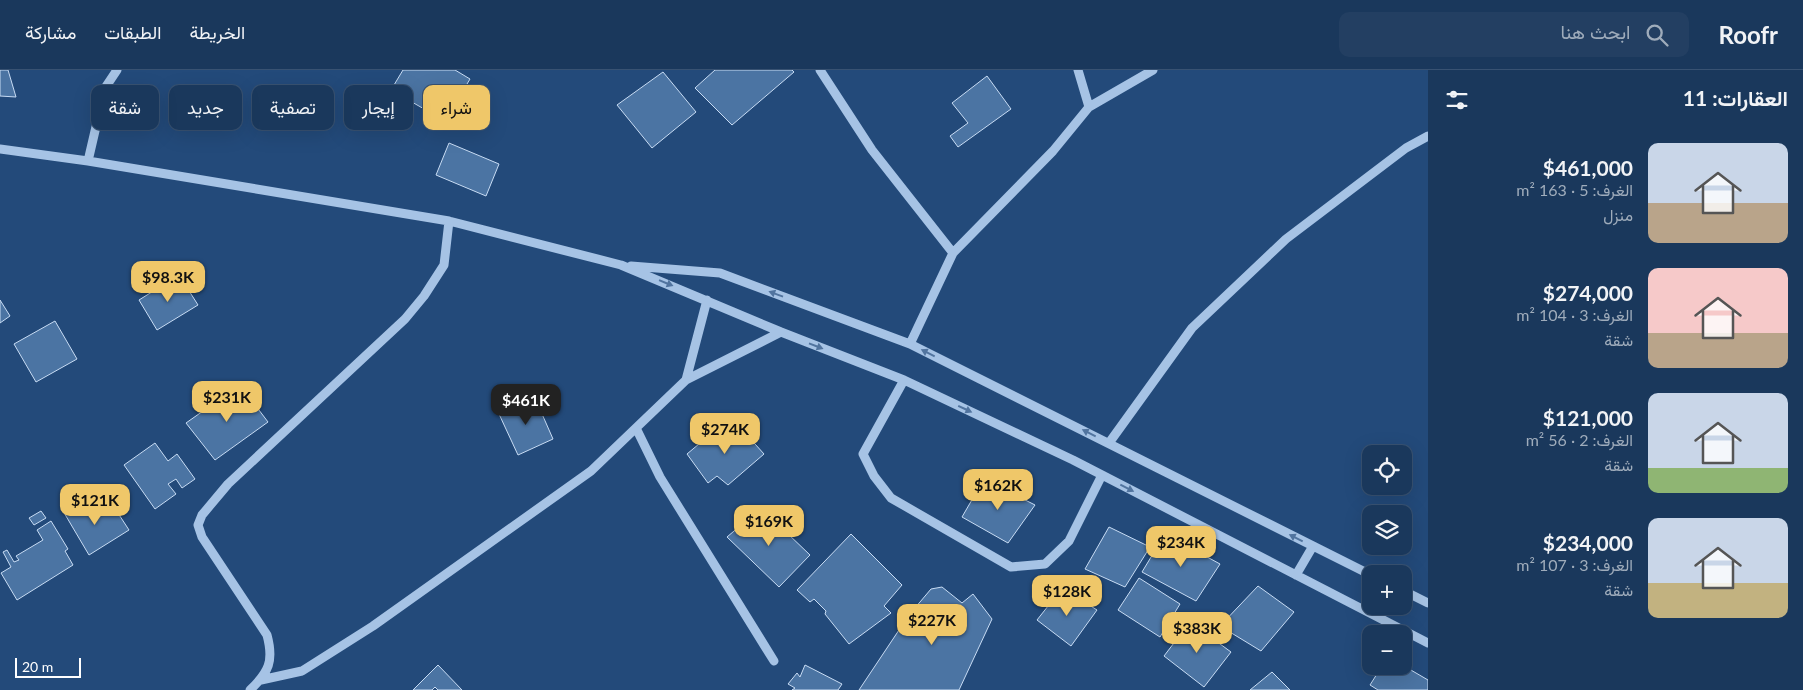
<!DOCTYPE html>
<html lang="ar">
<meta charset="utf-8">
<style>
body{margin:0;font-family:Lato,Vazirmatn,sans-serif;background:#233f62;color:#f1f3f6;direction:rtl;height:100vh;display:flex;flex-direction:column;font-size:19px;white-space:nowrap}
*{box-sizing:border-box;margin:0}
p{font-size:16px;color:#9facbb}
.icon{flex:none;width:28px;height:28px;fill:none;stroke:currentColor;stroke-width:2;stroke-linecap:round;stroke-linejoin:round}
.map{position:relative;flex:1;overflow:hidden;direction:ltr}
.side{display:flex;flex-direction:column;background:#1a385c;width:375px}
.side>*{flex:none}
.banner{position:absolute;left:15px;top:15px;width:475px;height:45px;direction:rtl;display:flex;gap:10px}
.controls{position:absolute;left:1362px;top:375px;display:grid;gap:10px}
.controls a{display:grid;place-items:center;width:50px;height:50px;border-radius:10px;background:#1a385c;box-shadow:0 5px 20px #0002,0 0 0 1px #385272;font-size:25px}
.scale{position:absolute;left:15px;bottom:12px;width:66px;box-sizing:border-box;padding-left:5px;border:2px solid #fff;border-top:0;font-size:14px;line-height:18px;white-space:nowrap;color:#fff;-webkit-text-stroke:4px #234a7a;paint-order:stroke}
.price{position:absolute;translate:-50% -42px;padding:0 11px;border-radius:10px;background:#efc769;color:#111;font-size:16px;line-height:32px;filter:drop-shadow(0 1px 2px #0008)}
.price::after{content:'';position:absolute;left:50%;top:30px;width:15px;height:11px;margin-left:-8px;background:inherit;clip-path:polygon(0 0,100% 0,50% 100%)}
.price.active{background:#222;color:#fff}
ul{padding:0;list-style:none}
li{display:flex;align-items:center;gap:15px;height:125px;padding:0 15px}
li span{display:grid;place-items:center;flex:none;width:140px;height:100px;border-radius:10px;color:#555}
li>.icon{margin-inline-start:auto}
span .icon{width:60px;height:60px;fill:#fffc;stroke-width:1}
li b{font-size:21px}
h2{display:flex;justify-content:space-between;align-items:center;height:60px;padding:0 15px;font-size:21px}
.pill{padding:0 18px;border-radius:10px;background:#1a385c;box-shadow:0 5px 20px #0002,0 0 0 1px #385272;font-size:18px;line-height:45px}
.pill.active{background:#efc769;color:#111}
header{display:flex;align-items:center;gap:30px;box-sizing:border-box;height:70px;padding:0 25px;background:#1a385c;border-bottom:1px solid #385272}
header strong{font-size:24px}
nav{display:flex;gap:28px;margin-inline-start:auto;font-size:18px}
.search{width:350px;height:45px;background:#233f62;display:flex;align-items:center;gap:12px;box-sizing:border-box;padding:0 18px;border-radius:10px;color:#9facbb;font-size:19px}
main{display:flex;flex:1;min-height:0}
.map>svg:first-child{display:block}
.building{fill:#4b74a3;stroke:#c8dcf4}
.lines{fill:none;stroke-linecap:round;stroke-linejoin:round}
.minor{stroke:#a6c3e5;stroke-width:9}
.oneway{fill:#51749f}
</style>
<header>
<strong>Roofr</strong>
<div class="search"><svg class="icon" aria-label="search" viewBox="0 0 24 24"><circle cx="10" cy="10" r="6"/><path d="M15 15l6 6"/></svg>ابحث هنا</div>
<nav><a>الخريطة</a><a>الطبقات</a><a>مشاركة</a></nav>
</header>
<main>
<section class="side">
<h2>العقارات: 11<svg class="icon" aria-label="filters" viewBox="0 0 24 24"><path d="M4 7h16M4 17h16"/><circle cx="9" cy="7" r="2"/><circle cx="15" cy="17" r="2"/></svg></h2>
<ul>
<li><span style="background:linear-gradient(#c9d6e8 60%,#b9a48a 0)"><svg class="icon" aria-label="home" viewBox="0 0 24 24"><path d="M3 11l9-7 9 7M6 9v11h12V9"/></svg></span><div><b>$461,000</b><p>الغرف: 5 · 163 m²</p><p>منزل</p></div></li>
<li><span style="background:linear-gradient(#f6c9c9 65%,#b9a48a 0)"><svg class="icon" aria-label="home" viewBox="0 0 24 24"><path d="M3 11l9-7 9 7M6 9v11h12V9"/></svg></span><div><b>$274,000</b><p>الغرف: 3 · 104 m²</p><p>شقة</p></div></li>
<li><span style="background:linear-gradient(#c9d6e8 75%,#8fb573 0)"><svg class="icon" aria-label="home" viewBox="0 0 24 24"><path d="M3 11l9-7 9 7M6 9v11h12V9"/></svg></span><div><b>$121,000</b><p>الغرف: 2 · 56 m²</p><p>شقة</p></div></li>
<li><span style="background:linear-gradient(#c9d6e8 65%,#c2b280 0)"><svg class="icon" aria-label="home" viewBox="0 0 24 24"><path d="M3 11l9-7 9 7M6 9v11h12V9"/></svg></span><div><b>$234,000</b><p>الغرف: 3 · 107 m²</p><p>شقة</p></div></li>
</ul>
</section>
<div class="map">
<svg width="1428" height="620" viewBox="0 0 1428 620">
<rect width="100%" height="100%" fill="#234a7a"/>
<path class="building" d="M0,0H8L16,27L0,26Z
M403,0H455L470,9L445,51L391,20Z
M715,0H792L794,2L732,55L695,18Z
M663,2L696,42L652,78L617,35Z
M987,6L1011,39L958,77L950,66L968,53L952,33Z
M449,73L499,94L486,126L436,105Z
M179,205L198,235L157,260L139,230Z
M0,230L10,246L0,253Z
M55,251L77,289L36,312L14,274Z
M240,315L268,352L215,390L186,353Z
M535,328L553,369L518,385L499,344Z
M738,355L764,384L728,415L717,406L708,413L687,384L718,358L723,365Z
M155,373L168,391L177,384L195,409L182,418L176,409L168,414L176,424L155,439L124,395Z
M984,409L1035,435L1008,473L962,447Z
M84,428L97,448L114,437L129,460L89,485L63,441Z
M761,438L810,485L779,517L727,467Z
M41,441L46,448L34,455L29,448Z
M51,451L68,479L65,481L73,495L17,530L1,503L11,497L3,482L7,480L14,492L19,490L16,486L43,470L37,460Z
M1109,457L1150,477L1125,517L1085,499Z
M851,464L902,515L884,536L891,543L849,574L825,544L826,541L814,529L810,532L797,520Z
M1165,464L1220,494L1196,531L1142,502Z
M1139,508L1180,534L1160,567L1118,540Z
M1258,516L1294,542L1261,581L1220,556Z
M942,517L962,533L973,524L992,549L959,620H859L909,545L931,519Z
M1067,521L1097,540L1071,576L1037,550L1056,526L1061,528Z
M1190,552L1231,582L1204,617L1164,586Z
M438,595L462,620H438L435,617L432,620H413Z
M805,595L842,614L838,620H792L795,618L788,614L797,603L800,607Z
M1382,596H1404L1428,610V620H1378L1370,615Z
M1272,602L1290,620H1250Z"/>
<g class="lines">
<path class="minor" d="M820,0L872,80L953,183
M1078,0L1089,37
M0,79L88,91L449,151L621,195L781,262L904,310L1073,390L1428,573
M88,91L105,18L117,0
M631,196L720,203L910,274L1371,505
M910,274L953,183L1053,81L1089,37L1153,0
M686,310L781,262
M904,310L863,384L874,406L891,428L1011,497L1045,494L1069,471L1102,405
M636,358L660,407L774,591
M1109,373L1192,258L1286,169L1406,78L1428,66
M1296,505L1313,476
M1404,521L1428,533
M261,610L302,601L373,556L591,401L686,310L707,230
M250,620C269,602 274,591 267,565L202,467L198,455L202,445L228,414L405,249L424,226L444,195L449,151"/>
</g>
<defs><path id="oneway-solid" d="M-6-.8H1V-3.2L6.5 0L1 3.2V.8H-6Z" transform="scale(1.25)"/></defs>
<g class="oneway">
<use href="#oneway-solid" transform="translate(666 213) rotate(22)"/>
<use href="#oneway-solid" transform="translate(776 224) rotate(-160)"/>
<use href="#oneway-solid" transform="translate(816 276) rotate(21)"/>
<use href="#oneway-solid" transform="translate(928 283) rotate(-153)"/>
<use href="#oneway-solid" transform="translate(965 339) rotate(25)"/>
<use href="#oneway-solid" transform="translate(1089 363) rotate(-153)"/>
<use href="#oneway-solid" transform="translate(1127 418) rotate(27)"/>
<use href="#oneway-solid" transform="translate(1296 468) rotate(-153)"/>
</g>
</svg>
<div class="controls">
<a><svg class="icon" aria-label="locate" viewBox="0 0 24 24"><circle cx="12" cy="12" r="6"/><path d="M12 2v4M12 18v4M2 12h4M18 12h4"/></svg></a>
<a><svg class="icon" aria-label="layers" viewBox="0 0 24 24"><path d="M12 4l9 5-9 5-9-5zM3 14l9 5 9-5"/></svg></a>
<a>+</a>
<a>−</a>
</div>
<div class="scale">20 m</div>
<b class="price" style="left:168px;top:233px">$98.3K</b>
<b class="price" style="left:227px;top:353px">$231K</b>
<b class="price active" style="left:526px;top:356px">$461K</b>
<b class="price" style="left:725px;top:385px">$274K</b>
<b class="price" style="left:998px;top:441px">$162K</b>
<b class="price" style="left:95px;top:456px">$121K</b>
<b class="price" style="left:769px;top:477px">$169K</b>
<b class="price" style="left:1181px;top:498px">$234K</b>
<b class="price" style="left:1067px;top:547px">$128K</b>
<b class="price" style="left:932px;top:576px">$227K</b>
<b class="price" style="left:1197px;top:584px">$383K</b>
<div class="banner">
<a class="pill active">شراء</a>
<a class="pill">إيجار</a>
<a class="pill">تصفية</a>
<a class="pill">جديد</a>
<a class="pill">شقة</a>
</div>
</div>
</main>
